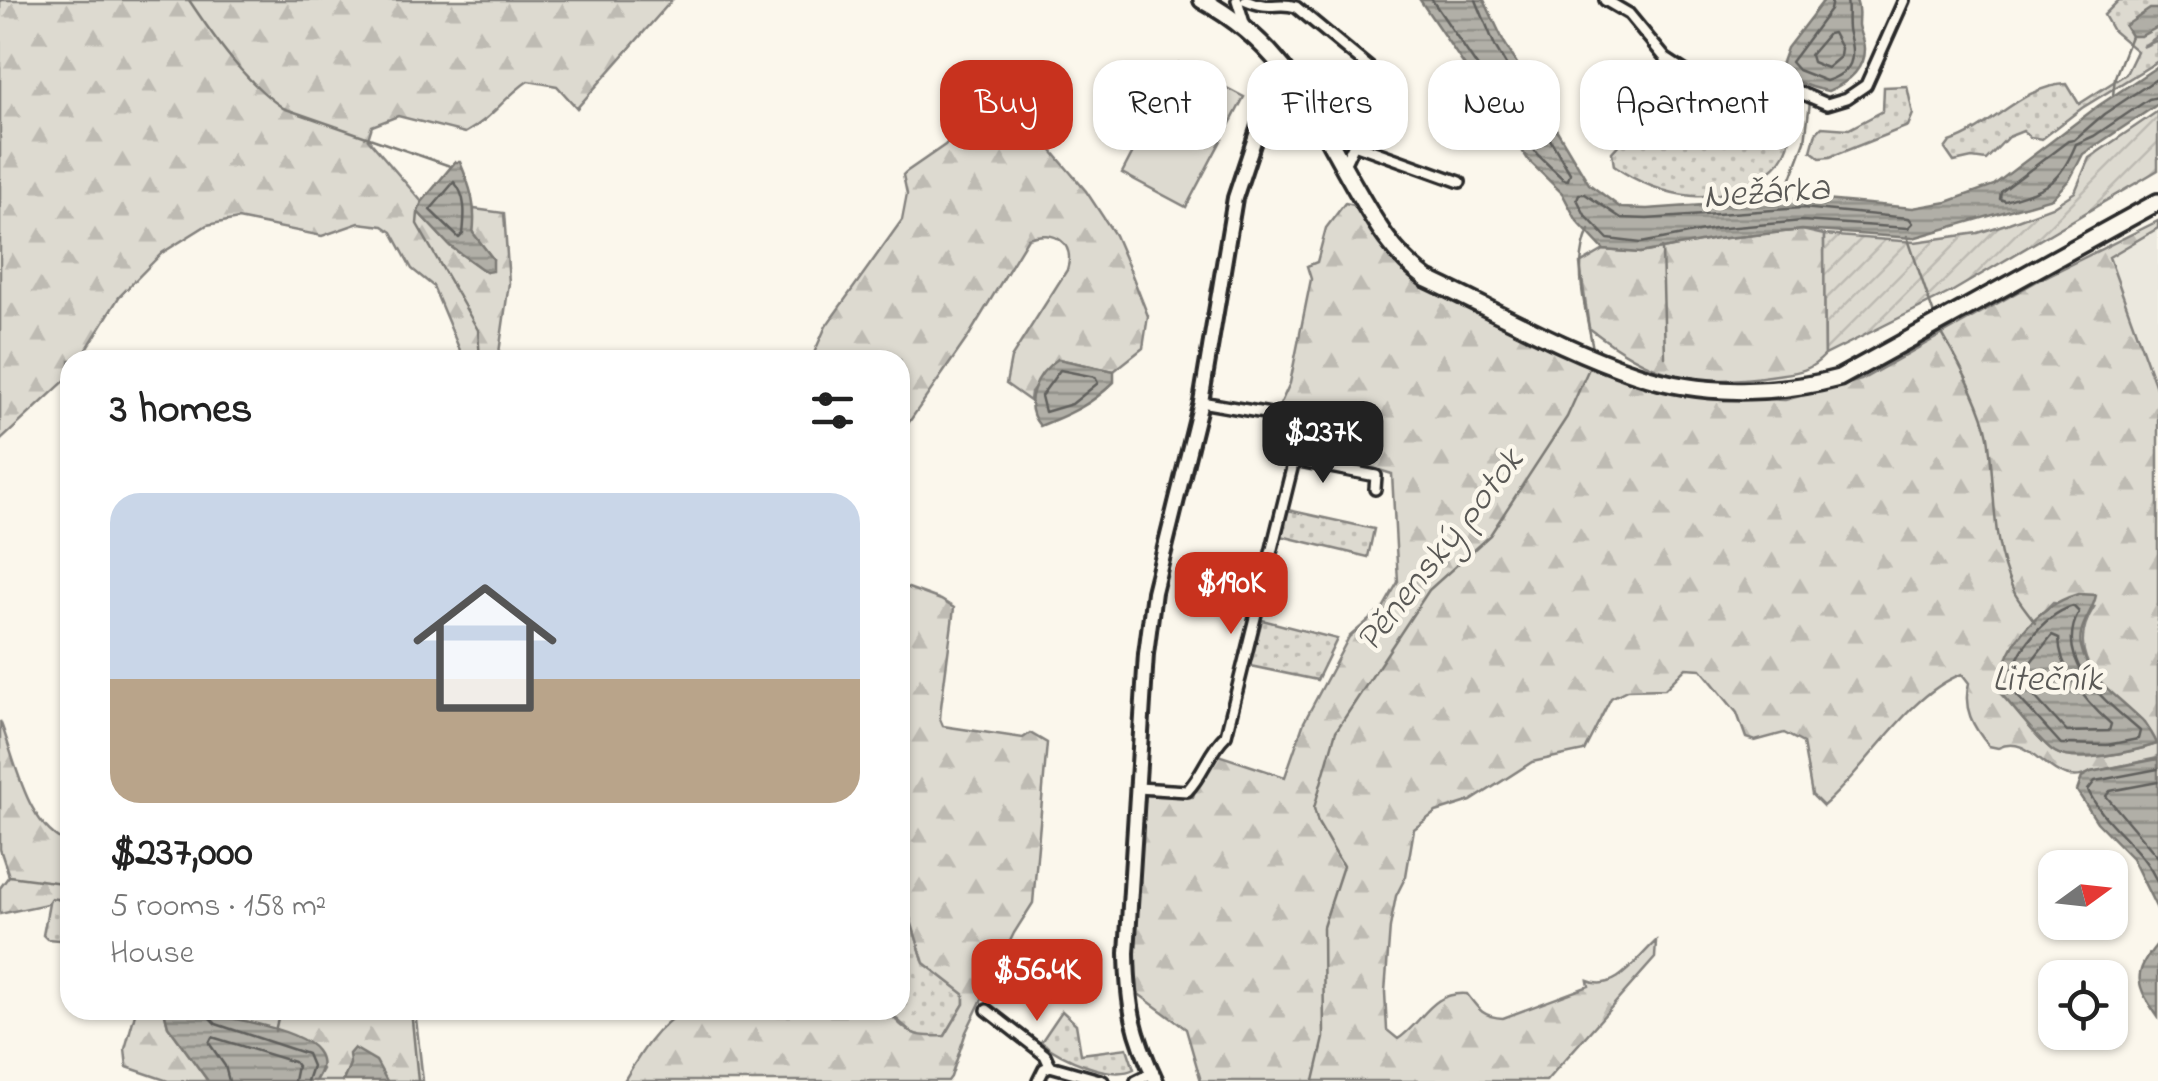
<!DOCTYPE html>
<meta charset="utf-8">
<style>
body{margin:0;font-family:"Indie Flower",sans-serif;background:#f2f2f2;color:#222;height:100vh;display:flex;flex-direction:column;font-size:38px;white-space:nowrap}
*{box-sizing:border-box;margin:0}
p{font-size:32px;color:#767676}
.icon{flex:none;width:55px;height:55px;fill:none;stroke:currentColor;stroke-width:2;stroke-linecap:round;stroke-linejoin:round}
.map{position:relative;flex:1;overflow:hidden}
.side{position:absolute;left:60px;top:350px;width:850px;height:670px;display:flex;flex-direction:column;background:#fff;border-radius:30px;box-shadow:0 2px 8px #0004}
.side>*{flex:none}
.hud{position:absolute;left:940px;top:60px;width:950px;height:90px;display:flex;gap:20px}
.needle{width:65px;rotate:75deg}
.tools{position:absolute;left:2038px;top:850px;display:grid;gap:20px}
.tools a{display:grid;place-items:center;width:90px;height:90px;border-radius:20px;background:#fff;box-shadow:0 2px 8px #0004;font-size:50px}
.price{position:absolute;translate:-50% -85px;padding:0 22px;border-radius:20px;background:#c8321e;color:#fff;font-size:32px;line-height:65px;filter:drop-shadow(0 2px 5px #0008)}
.price::after{content:'';position:absolute;left:50%;top:60px;width:30px;height:22px;margin-left:-15px;background:inherit;clip-path:polygon(0 0,100% 0,50% 100%)}
.price.on{background:#222;color:#fff}
ul{padding:0;list-style:none}
li{display:grid;align-content:center;gap:20px;height:530px;padding:0 50px}
li+li{border-top:2px solid #e0e0e0}
li span{display:grid;place-items:center;height:310px;border-radius:30px;color:#555}
li>.icon{margin-inline-start:auto}
span .icon{width:180px;height:180px;fill:#fffc;stroke-width:1}
li b{font-size:42px}
h2{display:flex;justify-content:space-between;align-items:center;height:120px;padding:0 50px;font-size:42px}
.chip{padding:0 35px;border-radius:30px;background:#fff;box-shadow:0 2px 8px #0004;font-size:35px;line-height:90px}
.chip.on{background:#c8321e;color:#fff}
.map>svg:first-child{display:block}
.built{fill:#ebe8de}
.grass{fill:url(#grass-dots);stroke:#84827e;stroke-width:2.5}
.forest{fill:url(#forest-firs);stroke:#84827e;stroke-width:2.5;fill-rule:evenodd}
.garden{fill:url(#garden-furrows);stroke:#84827e;stroke-width:2.5}
.pitch{fill:#dddad0;stroke:#84827e;stroke-width:2.5}
.water{fill:url(#water-rules);stroke:#7b7a75;stroke-width:2.5}
.lines{fill:none;stroke-linecap:round;stroke-linejoin:round}
.shore{stroke:#61605d;stroke-width:2.5}
.stream{stroke:#7b7a75;stroke-width:2.5}
.street-casing{stroke:#2b2b2b;stroke-width:16}
.secondary-casing{stroke:#2b2b2b;stroke-width:20}
.primary-casing{stroke:#2b2b2b;stroke-width:22}
.street{stroke:#fbf7ec;stroke-width:9}
.secondary{stroke:#fbf7ec;stroke-width:12}
.primary{stroke:#fbf7ec;stroke-width:15}
.labels{text-anchor:middle;stroke-width:9;stroke-linejoin:round;paint-order:stroke}
.water-label{font-size:38px;font-style:italic;fill:#5a5956;stroke:#fbf7ec}
</style>
<div class="map">
<svg width="2158" height="1081" viewBox="0 0 2158 1081">
<defs>
<pattern id="grass-dots" width="8" height="8" patternUnits="userSpaceOnUse" patternTransform="scale(2.5)"><rect width="8" height="8" fill="#dddad0"/><path d="M2 2h.1M6 6h.1" fill="none" stroke="#bebbb3" stroke-width="1.8" stroke-linecap="round"/></pattern>
<pattern id="forest-firs" width="22" height="20" patternUnits="userSpaceOnUse" patternTransform="scale(2.5)"><rect width="22" height="20" fill="#dddad0"/><path d="M5 1l3.5 6h-7zM16 11l3.5 6h-7z" fill="#bebbb3"/></pattern>
<pattern id="garden-furrows" width="10" height="10" patternUnits="userSpaceOnUse" patternTransform="scale(2.5)"><rect width="10" height="10" fill="#dddad0"/><path d="M-1 1l2-2M0 10L10 0M9 11l2-2" fill="none" stroke="#bebbb3"/></pattern>
<pattern id="water-rules" width="6" height="5" patternUnits="userSpaceOnUse" patternTransform="scale(2.5)"><rect width="6" height="5" fill="#b1afa7"/><path d="M0 2.5h6" fill="none" stroke="#908f88"/></pattern>
</defs>
<rect width="100%" height="100%" fill="#fbf7ec"/>
<filter id="ink" filterUnits="userSpaceOnUse"><feTurbulence type="fractalNoise" baseFrequency=".01" numOctaves="2"/><feDisplacementMap in="SourceGraphic" scale="20" xChannelSelector="R" yChannelSelector="G"/><feConvolveMatrix kernelMatrix="1 2 1 2 8 2 1 2 1" color-interpolation-filters="sRGB"/></filter>
<g filter="url(#ink)">
<path class="built" d="M2158,228V393L2109,256Z"/>
<path class="grass" d="M2119,0H2158V36L2142,47L2158,40V61L2082,108L2042,139L2030,137L2023,131L2008,137L1986,160L1972,158L1954,162L1945,149L1950,142C1991,129 2022,85 2067,84L2079,104L2126,74L2137,51L2113,31L2104,15Z
M1907,86L1913,114L1908,126L1830,157L1820,158L1811,151L1816,133L1822,127L1849,129L1883,111L1884,87Z
M1718,89C1730,90 1744,88 1756,91C1766,94 1774,101 1780,110C1818,161 1735,200 1693,196C1666,194 1636,182 1614,166L1612,152L1623,140Z
M1288,510L1374,529L1368,557L1281,536Z
M1262,620L1337,639L1317,680L1250,666Z
M900,885L924,963L964,994V1004L945,1036L917,1037L886,1010H900Z
M50,898L70,901V941L47,939L43,935Z
M1062,1011L1076,1024L1081,1054L1127,1048L1134,1069C1111,1081 1061,1058 1041,1042Z"/>
<path class="forest" d="M0,0H672L577,108L557,86L528,81C502,99 493,118 465,133L398,116L372,126L368,139L422,202L418,212L450,246L486,272L493,259L473,233L474,209L504,213L509,283L498,360H464L433,286L412,269L392,232L383,226L359,223L322,236L238,219L207,225L162,253L119,297L80,360H70V376L0,441Z
M1015,74L1030,81L1040,105L1047,145L1086,191L1115,235L1130,270L1148,316L1143,348L1114,371L1058,359L1031,392L1030,401L1006,384L1011,358L1067,270C1076,242 1053,229 1028,238L968,337L907,425L900,441V360H811L826,326L902,220L907,194L903,175L906,172L945,145L999,82Z
M1345,203L1359,206L1389,254L1407,275L1630,381L1698,396L1785,400L1861,380L2039,280L2158,221V228L2109,257L2158,393V758L2091,772C2052,794 2034,730 1998,748L1989,746C1973,727 1962,708 1969,683L1962,674C1908,694 1867,768 1823,806L1812,795L1803,743L1784,733L1755,741L1746,738L1737,713L1701,669L1686,668L1665,689L1627,690L1611,698L1584,751L1532,762L1471,801L1436,812L1414,829L1406,876L1396,896L1390,927L1385,992L1387,1030L1398,1039C1423,1023 1430,991 1467,994C1478,1009 1483,1017 1503,1018L1589,986L1588,981C1616,993 1637,958 1656,941L1655,958L1546,1081H1201L1186,1029L1133,990L1143,794L1193,797L1206,751L1285,777L1304,722L1349,637L1383,608L1398,582L1392,474L1292,443V409L1279,407L1290,383L1311,279L1307,266L1317,262L1326,228ZM2053,602L2094,607C2069,646 2089,674 2120,702C2128,709 2138,715 2145,723C2149,729 2153,737 2157,744C2135,751 2075,765 2055,752C2040,743 2014,707 2001,693L2017,639Z
M1802,230L1824,235L1825,355C1807,374 1795,372 1770,376C1691,388 1652,376 1589,328L1580,264L1604,250L1640,253L1716,239Z
M900,585L941,600L954,608L941,707L940,719L943,726L1023,738L1030,733L1047,743L1033,903L1014,933L966,1032L951,1077L948,1081H624C640,1054 656,1027 684,1010H886C908,1033 912,1038 945,1036L964,1004V994L924,963L900,885Z
M0,721C16,760 26,828 70,844V901L51,898L47,904L0,914V888L9,876L0,849Z
M136,1010H164L168,1026L208,1081H168L127,1067L125,1049Z
M194,1010H415L423,1081H387L350,1064L343,1081H315L322,1069L298,1038L236,1018Z"/>
<path class="garden" d="M2158,111V170L1953,291L1825,355L1824,235L1915,242L1978,233L2009,223L2052,207L2075,192L2089,158Z"/>
<path class="pitch" d="M1179,63L1244,97L1186,207L1122,173Z"/>
<path class="water" d="M1420,0H1484L1504,42L1589,184L1621,208L1647,209L1802,198L1913,208L1947,202L1994,185L2098,106L2158,66V104L2083,154L2070,179L2052,198L1913,238L1802,230L1716,239L1640,253L1604,250L1577,221L1562,193L1529,161Z
M1824,0H1856C1860,10 1858,15 1858,25C1859,33 1864,40 1864,49C1864,71 1847,83 1828,91C1811,88 1789,82 1781,65L1787,48Z
M2150,9H2158V27L2141,36H2131L2125,26Z
M455,162H460C470,186 477,206 473,233L493,259V271L486,272L450,246L418,212L422,202Z
M1058,359L1114,371V382C1091,405 1070,414 1040,426C1021,404 1036,373 1058,359Z
M2078,594L2096,595C2093,613 2077,626 2081,646C2090,691 2142,705 2157,744C2135,751 2075,765 2055,752C2040,743 2014,707 2000,693C2002,646 2035,607 2078,594Z
M2158,759V911L2132,858L2097,822L2077,791L2082,777L2091,772Z
M2158,943V1017C2135,984 2132,974 2158,943Z
M164,1010C194,1010 300,1026 317,1051C325,1062 321,1071 315,1081H208L168,1026Z
M354,1048L376,1061L387,1081H343L350,1064L349,1054Z"/>
<g class="lines">
<path class="shore" d="M1432,0L1537,154L1563,179L1568,180L1570,173L1495,46L1476,0
M1832,0L1830,10L1791,62L1798,70L1826,81C1853,72 1856,59 1849,34C1846,24 1849,11 1847,0
M1833,33L1841,48L1840,57L1827,68L1812,62L1810,55L1828,34Z
M2158,78L2104,114L2074,140L2068,141L2001,192L2000,199L2005,201C2046,188 2059,185 2076,144L2094,136L2149,99L2158,97
M454,182C467,196 465,216 463,234L459,238L430,210Z
M1579,194H1585L1621,218L1647,219L1802,208L1909,218L1913,223L1908,228L1802,221L1714,229L1641,243L1608,239L1585,215L1577,199Z
M1060,370L1095,377L1098,383L1072,404L1045,412L1041,396Z
M2073,606L2079,612C2052,662 2107,702 2140,731L2138,739L2107,745L2061,744L2011,689C2010,656 2042,616 2073,606Z
M2052,635L2059,638C2060,672 2086,702 2111,724L2109,731L2067,732L2024,685L2027,667Z
M2158,769L2095,781L2088,790C2104,826 2143,846 2158,884
M2158,782L2110,791L2106,796L2158,857
M209,1010L210,1018L216,1024L307,1054L312,1066L307,1081
M229,1081L225,1066L209,1043L212,1037L294,1062L297,1066L294,1081"/>
<path class="stream" d="M189,0C215,39 244,81 283,108L450,166
M2113,96L2115,77L2131,36
M1783,200L1805,141L1810,102
M418,213L417,224L478,330L480,360
M1589,230C1572,268 1586,309 1593,349
M1907,236L1935,318
M1662,248L1665,357
M1940,330C1957,359 1982,404 1988,437C1996,487 1990,542 2013,590C2018,601 2028,612 2035,622
M9,876L70,884
M411,1010L418,1081
M275,1031L280,1010
M1314,1081L1324,1038L1323,927L1343,866L1318,823L1314,808L1336,731L1429,590L1490,535L1567,417L1590,366"/>
<defs>
<path id="street" d="M1237,0L1245,26
M1246,0C1271,11 1278,1 1296,7L1377,74L1380,89L1344,165
M1605,0L1629,14L1666,59L1700,81L1775,82L1827,104L1847,98L1866,85L1904,0
M1354,144L1460,182
M1294,460L1376,476L1375,489
M1138,788L1187,791C1204,773 1208,752 1226,735L1294,460L1286,435L1270,414L1201,402
M987,1010L1045,1055L1050,1066L1103,1081
M1038,1081L1044,1069L1050,1066
M1136,1081L1152,1073"/>
<path id="secondary" d="M1156,1081C1133,1033 1128,1006 1127,953L1146,654L1154,592L1201,402L1235,198L1280,63"/>
<path id="primary" d="M1202,0C1286,46 1310,109 1356,189C1376,224 1394,255 1427,279C1496,311 1564,350 1636,374C1699,396 1776,395 1839,378L2158,202"/>
</defs>
<use href="#street" class="street-casing"/>
<use href="#secondary" class="secondary-casing"/>
<use href="#primary" class="primary-casing"/>
<use href="#street" class="street"/>
<use href="#secondary" class="secondary"/>
<use href="#primary" class="primary"/>
</g>
</g>
<g class="labels">
<g class="water-label">
<text transform="translate(1766 190) rotate(-4)" y="13">Nežárka</text>
<text transform="translate(1438 549) rotate(-52)" y="13">Pěnenský potok</text>
<text x="2047" y="690">Litečník</text>
</g>
</g>
</svg>
<div class="tools">
<a><svg class="needle" viewBox="-14 -14 28 28"><path d="M0-13l5 13h-10z" fill="#e53935"/><path d="M0 13l5-13h-10z" fill="#767676"/></svg></a>
<a><svg class="icon" aria-label="locate" viewBox="0 0 24 24"><circle cx="12" cy="12" r="6"/><path d="M12 2v4M12 18v4M2 12h4M18 12h4"/></svg></a>
</div>
<b class="price on" style="left:1323px;top:486px">$237K</b>
<b class="price" style="left:1231px;top:637px">$190K</b>
<b class="price" style="left:1037px;top:1024px">$56.4K</b>
<div class="hud">
<a class="chip on">Buy</a>
<a class="chip">Rent</a>
<a class="chip">Filters</a>
<a class="chip">New</a>
<a class="chip">Apartment</a>
</div>
<section class="side">
<h2>3 homes<svg class="icon" aria-label="filters" viewBox="0 0 24 24"><path d="M4 7h16M4 17h16"/><circle cx="9" cy="7" r="2"/><circle cx="15" cy="17" r="2"/></svg></h2>
<ul>
<li><span style="background:linear-gradient(#c9d6e8 60%,#b9a48a 0)"><svg class="icon" aria-label="home" viewBox="0 0 24 24"><path d="M3 11l9-7 9 7M6 9v11h12V9"/></svg></span><div><b>$237,000</b><p>5 rooms · 158 m²</p><p>House</p></div></li>
</ul>
</section>
</div>
